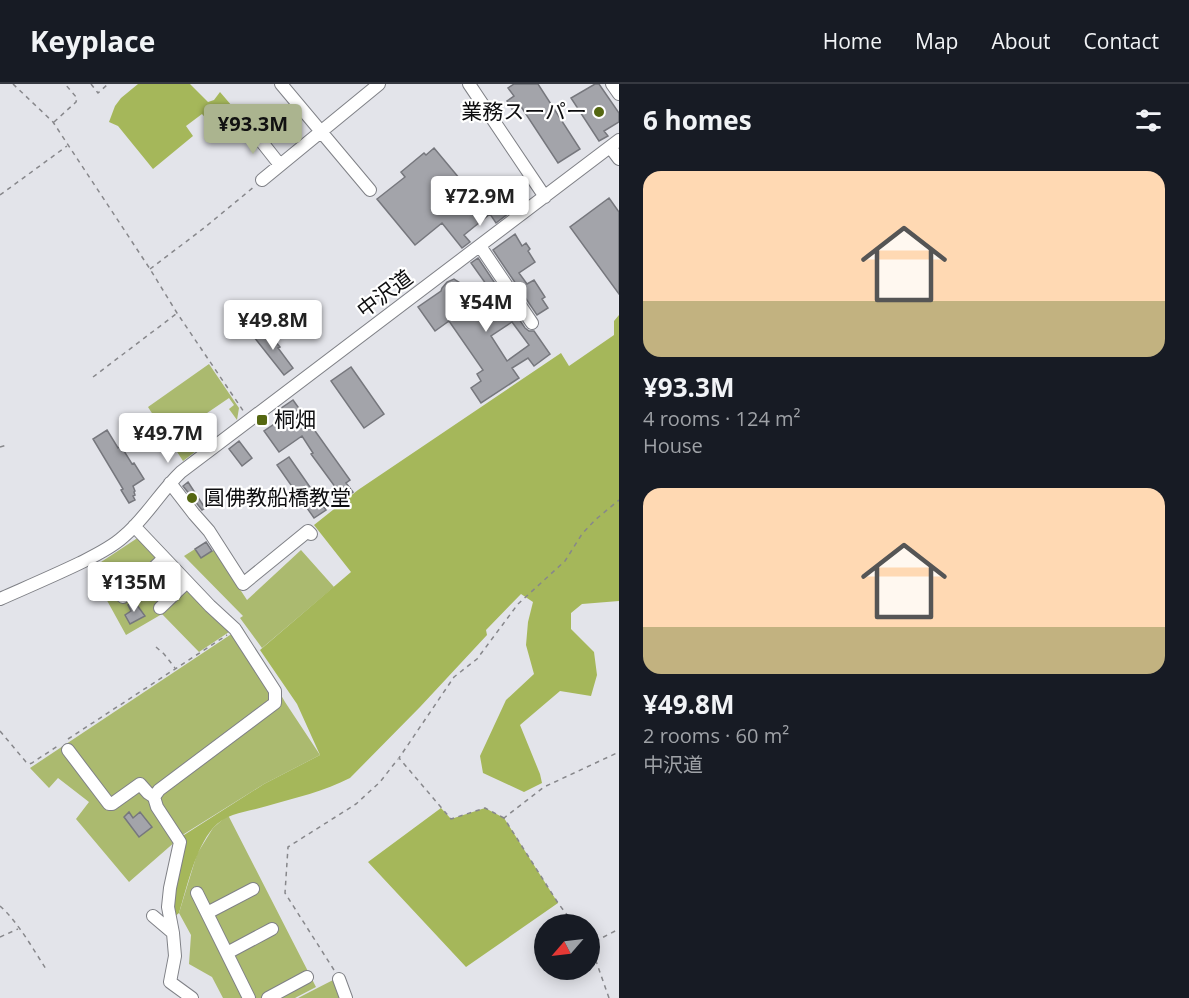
<!DOCTYPE html>
<meta charset="utf-8">
<style>
body{margin:0;font-family:"Open Sans","Noto Sans JP",sans-serif;background:#242831;color:#f1f3f6;height:100vh;display:flex;flex-direction:column;font-size:22px;white-space:nowrap}
*{box-sizing:border-box;margin:0}
p{font-size:20px;color:#9ea1a6}
.icon{flex:none;width:33px;height:33px;fill:none;stroke:currentColor;stroke-width:2;stroke-linecap:round;stroke-linejoin:round}
.map{position:relative;flex:1;overflow:hidden}
.panel{display:flex;flex-direction:column;background:#171b24;width:570px}
.panel>*{flex:none}
.needle{width:39px;rotate:242deg}
.controls{position:absolute;left:534px;top:830px;display:grid;gap:12px}
.controls a{display:grid;place-items:center;width:66px;height:66px;border-radius:50%;background:#171b24;box-shadow:0 3px 15px #0003;font-size:30px}
.price{position:absolute;translate:-50% -51px;padding:0 14px;border-radius:6px;background:#fff;color:#222;font-size:20px;line-height:39px;filter:drop-shadow(0 2px 3px #0008)}
.price::after{content:'';position:absolute;left:50%;top:36px;width:18px;height:14px;margin-left:-9px;background:inherit;clip-path:polygon(0 0,100% 0,50% 100%)}
.price.on{background:#abb48f;color:#111}
ul{padding:0;list-style:none}
li{display:grid;align-content:center;gap:12px;height:318px;padding:0 24px}
li span{display:grid;place-items:center;height:186px;border-radius:18px;color:#555}
li>.icon{margin-inline-start:auto}
span .icon{width:108px;height:108px;fill:#fffc;stroke-width:1}
li b{font-size:26px}
h2{display:flex;justify-content:space-between;align-items:center;height:72px;padding:0 24px;font-size:26px}
header{display:flex;align-items:center;gap:36px;box-sizing:border-box;height:84px;padding:0 30px;background:#171b24;border-bottom:2px solid #363941}
header strong{font-size:28px}
nav{display:flex;gap:33px;margin-inline-start:auto;font-size:21px}
main{display:flex;flex:1;min-height:0}
.map>svg:first-child{display:block}
.green{fill:#abba6f}
.forest{fill:#a5b75a}
.building{fill:#a3a4aa;stroke:#76777d;stroke-width:1.5;fill-rule:evenodd}
.lines{fill:none;stroke-linecap:round;stroke-linejoin:round}
.minor-casing{stroke:#7f8086;stroke-width:14}
.path{stroke:#87878b;stroke-width:1.5;stroke-dasharray:4.5 4.5;stroke-linecap:butt}
.minor{stroke:#fff;stroke-width:12}
.poi-dot{fill:#556711;stroke:#fff;stroke-width:2}
.labels{text-anchor:middle;stroke-width:4.5;stroke-linejoin:round;paint-order:stroke}
.poi-label{font-size:21px;fill:#0d0d0f;stroke:#fff;text-anchor:start}
.street-label{font-size:21px;fill:#0d0d0f;stroke:#fff}
</style>
<header>
<strong>Keyplace</strong>
<nav><a>Home</a><a>Map</a><a>About</a><a>Contact</a></nav>
</header>
<main>
<div class="map">
<svg width="619" height="914" viewBox="0 0 619 914">
<rect width="100%" height="100%" fill="#e3e4ea"/>
<path class="green" d="M209,280L239,324L237,336L229,325L234,321L229,314L191,340L204,361L183,377L148,323Z
M139,453L224,541L229,548L199,568L162,530L126,551L104,511L112,506L98,480Z
M195,465L201,474L214,466L247,516L301,466L334,503L262,564L240,534L243,532L184,472Z
M242,543L285,618L320,671L264,700L184,750L129,798L76,735L89,718L58,694L49,704L30,684Z
M228,731L316,903L295,914H223L212,893L189,880L191,851L179,829L197,770L213,744Z
M335,895L342,914H298Z"/>
<path class="forest" d="M138,0H190L208,18L214,16L220,8L244,36C241,43 230,43 223,46L213,35L209,38L202,30L186,42L193,52L153,85L118,42L109,38L115,22L121,14Z
M619,231V517L582,520L571,529V545L594,568L597,591L591,612L560,607L520,641L540,690L542,699L524,708L483,689L480,672L506,616L534,590L526,561L528,538L533,518L521,510L486,546L487,551L420,623L350,694C325,707 295,714 267,722C248,728 227,728 213,744C195,765 187,803 179,829L173,834L171,806L184,751L264,700L320,671L297,620L260,566L351,488L314,441L358,406L561,269L569,282L614,251V237Z
M441,724L451,735L485,724L504,734L558,819L466,883L368,778Z"/>
<path class="building" d="M514,0H538L580,65L558,79L520,21L512,25L507,17L514,12L508,4Z
M595,0H599L619,29V38L604,47L608,52L599,57L571,14Z
M434,64L485,125L502,112L513,126L496,139L490,130L464,151L470,158L462,164L442,139L415,161L377,115L405,93L401,88L424,69L426,71Z
M609,114L619,128V210L570,143Z
M515,150L522,162L526,159L530,165L528,167L535,178L519,189L527,200L534,196L545,213L542,215L548,224L537,231L493,166Z
M478,174L525,244L529,247H534L550,270L534,282L528,274L512,284L519,294L481,319L471,304L481,297L477,290L483,286L449,237L435,247L418,223L441,207L442,204L447,198L454,195L465,202L471,212L473,210L487,230L501,221L471,179ZM512,238L529,261L507,277L491,252Z
M264,244L280,263L278,264L293,284L284,291L254,253Z
M351,283L384,330L364,344L331,297Z
M293,316L350,396L346,399L353,408L344,415L311,370L313,369L302,352L279,368L264,347L286,332L280,325Z
M107,346L118,364L121,362L132,380L134,379L144,395L133,402L135,407L134,408L135,411L133,412L135,416L129,419L121,406L123,405L93,355Z
M239,357L252,374L242,382L229,365Z
M289,373L326,426L314,434L277,381Z
M188,398L205,424L202,426L183,402Z
M206,458L212,467L201,474L195,465Z
M134,517L145,532L130,540L125,531L131,527L128,521Z
M129,728L133,734L140,728L152,743L139,753L124,733Z"/>
<g class="lines">
<defs>
<path id="minor" d="M281,0L370,106
M469,0L545,113
M612,0L619,10
M252,43L261,57L280,81
M610,63L619,75
M262,96L379,0
M480,162L532,239
M170,399L194,430L209,447L243,500L308,447L311,450
M134,442L210,522L235,545L275,607V619L159,706L154,713L157,723L180,758L170,804L168,823L173,849L175,872L170,898L192,914
M123,513L164,474
M0,515C27,503 53,492 80,479C94,472 111,464 123,453C145,435 160,408 181,388L619,56
M160,524L187,498
M68,666L109,720H112L140,700L148,709L154,713
M197,809L249,914
M207,829L253,805
M153,832L173,849
M227,869L272,845
M339,895L346,914
M268,914L307,893"/>
</defs>
<use href="#minor" class="minor-casing"/>
<path class="path" d="M13,0L53,38L150,185L177,229L244,328
M91,0L98,9L108,0
M54,38L76,18L77,14L65,0
M0,111L67,62
M150,185L204,144L255,102
M93,293L176,230
M0,363L7,361
M156,563L164,570L175,584
M0,647L26,678L29,680L32,679L59,661
M68,655L227,551
M504,734L485,724L451,735L399,674L454,593L477,575L518,520L565,477L582,450L595,436L619,416
M0,822C18,838 33,865 46,885
M574,840L558,819L504,734L544,703L619,668
M0,853L18,845
M334,886L285,809L288,763L356,720L380,698L398,675
M609,914L590,860L619,845"/>
<use href="#minor" class="minor"/>
</g>
<g class="poi-dot">
<circle cx="599" cy="28" r="6"/>
<rect x="256" y="330" width="12" height="12" rx="3"/>
<circle cx="192" cy="414" r="6"/>
</g>
<g class="labels">
<g class="poi-label">
<text x="587" y="35" text-anchor="end">業務スーパー</text>
<text x="274" y="343">桐畑</text>
<text x="204" y="421">圓佛教船橋教堂</text>
</g>
<g class="street-label">
<text transform="translate(385 210) rotate(-37)" y="7">中沢道</text>
</g>
</g>
</svg>
<div class="controls">
<a><svg class="needle" viewBox="-14 -14 28 28"><path d="M0-13l5 13h-10z" fill="#e53935"/><path d="M0 13l5-13h-10z" fill="#9ea1a6"/></svg></a>
</div>
<b class="price on" style="left:253px;top:71px">¥93.3M</b>
<b class="price" style="left:480px;top:143px">¥72.9M</b>
<b class="price" style="left:486px;top:249px">¥54M</b>
<b class="price" style="left:273px;top:267px">¥49.8M</b>
<b class="price" style="left:168px;top:380px">¥49.7M</b>
<b class="price" style="left:134px;top:529px">¥135M</b>
</div>
<section class="panel">
<h2>6 homes<svg class="icon" aria-label="filters" viewBox="0 0 24 24"><path d="M4 7h16M4 17h16"/><circle cx="9" cy="7" r="2"/><circle cx="15" cy="17" r="2"/></svg></h2>
<ul>
<li><span style="background:linear-gradient(#ffd9b3 70%,#c2b280 0)"><svg class="icon" aria-label="home" viewBox="0 0 24 24"><path d="M3 11l9-7 9 7M6 9v11h12V9"/></svg></span><div><b>¥93.3M</b><p>4 rooms · 124 m²</p><p>House</p></div></li>
<li><span style="background:linear-gradient(#ffd9b3 75%,#c2b280 0)"><svg class="icon" aria-label="home" viewBox="0 0 24 24"><path d="M3 11l9-7 9 7M6 9v11h12V9"/></svg></span><div><b>¥49.8M</b><p>2 rooms · 60 m²</p><p>中沢道</p></div></li>
</ul>
</section>
</main>
